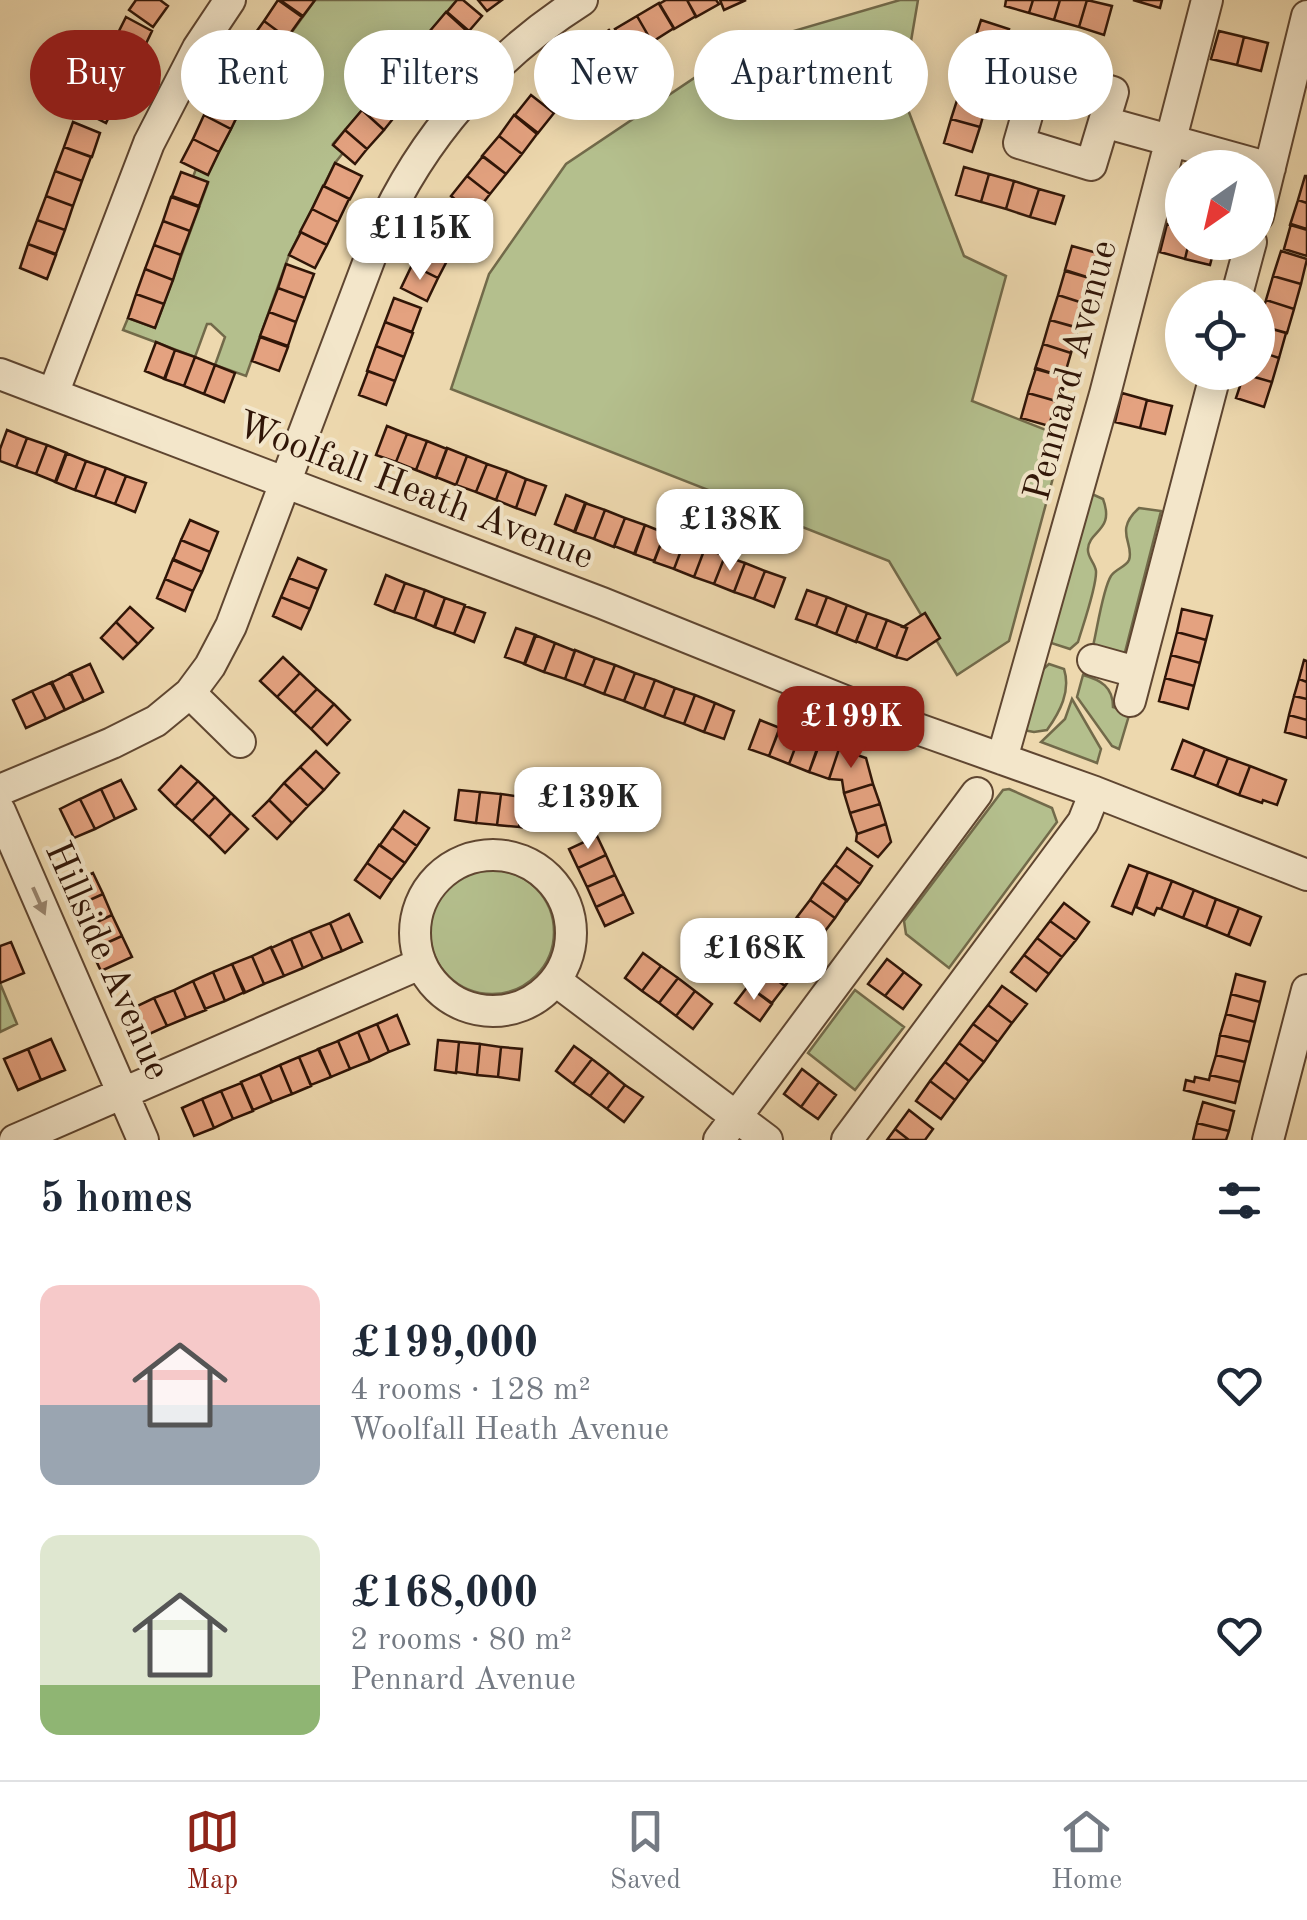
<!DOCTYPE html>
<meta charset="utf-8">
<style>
body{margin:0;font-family:"Old Standard TT",serif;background:#f6f6f7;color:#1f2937;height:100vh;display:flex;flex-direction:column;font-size:38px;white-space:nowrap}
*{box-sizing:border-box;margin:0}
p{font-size:32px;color:#747a83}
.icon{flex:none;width:55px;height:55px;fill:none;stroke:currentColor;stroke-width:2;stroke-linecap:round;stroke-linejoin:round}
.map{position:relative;height:1140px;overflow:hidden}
.drawer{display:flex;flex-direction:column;background:#fff;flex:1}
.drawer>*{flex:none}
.banner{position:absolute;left:30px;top:30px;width:1248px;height:90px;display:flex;gap:20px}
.needle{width:65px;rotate:214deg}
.fabs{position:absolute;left:1165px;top:150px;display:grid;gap:20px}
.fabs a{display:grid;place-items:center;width:110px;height:110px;border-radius:50%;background:#fff;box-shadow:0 5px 25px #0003;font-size:50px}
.price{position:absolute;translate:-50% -85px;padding:0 22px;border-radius:20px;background:#fff;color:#222;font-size:32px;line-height:65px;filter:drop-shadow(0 2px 5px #0008)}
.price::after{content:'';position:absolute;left:50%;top:60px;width:30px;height:22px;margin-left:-15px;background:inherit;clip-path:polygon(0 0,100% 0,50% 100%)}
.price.active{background:#8f2418;color:#fff}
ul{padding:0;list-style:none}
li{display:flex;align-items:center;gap:30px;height:250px;padding:0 40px}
li span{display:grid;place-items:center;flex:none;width:280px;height:200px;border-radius:20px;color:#555}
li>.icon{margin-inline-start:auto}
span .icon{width:120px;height:120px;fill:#fffc;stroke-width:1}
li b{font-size:42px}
h2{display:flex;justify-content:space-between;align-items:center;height:120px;padding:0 40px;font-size:42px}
.pill{padding:0 35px;border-radius:45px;background:#fff;box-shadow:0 5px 25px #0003;font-size:35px;line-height:90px}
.pill.active{background:#8f2418;color:#fff}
.menu{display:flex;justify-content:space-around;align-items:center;height:140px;border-top:2px solid #e0e1e3;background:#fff;font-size:28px;color:#747a83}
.menu a{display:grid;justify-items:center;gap:5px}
.menu .active{color:#8f2418}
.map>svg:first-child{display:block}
.green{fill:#b4bf8d;stroke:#726a4a;stroke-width:2.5}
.building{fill:#e4a280;stroke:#301507;stroke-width:2.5}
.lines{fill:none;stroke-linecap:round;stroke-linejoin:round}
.street-casing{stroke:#5f4631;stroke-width:34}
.street{stroke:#f3e6ca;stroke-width:30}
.oneway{fill:#9b8872}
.labels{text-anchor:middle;stroke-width:8;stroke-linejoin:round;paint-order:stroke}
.street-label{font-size:38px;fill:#301507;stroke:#f3e6ca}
</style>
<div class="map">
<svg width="1307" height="1140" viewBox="0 0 1307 1140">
<rect width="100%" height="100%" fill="#edd8ae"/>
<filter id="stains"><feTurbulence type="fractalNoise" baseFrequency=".002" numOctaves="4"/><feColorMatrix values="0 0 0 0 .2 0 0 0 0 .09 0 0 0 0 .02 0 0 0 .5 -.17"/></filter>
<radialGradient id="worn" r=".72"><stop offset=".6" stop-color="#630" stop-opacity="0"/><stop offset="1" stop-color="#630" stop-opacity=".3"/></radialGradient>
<path class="green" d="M315,0H457L333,144L343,153L335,163L289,255L246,376L215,365L225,337L211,324H207L195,357L123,330L128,318L155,328L208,183L193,177L196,169L208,174L254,83L238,74L243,69L258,79Z
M900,0H918L902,94L964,256L1006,276L972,401L1064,437L1009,641L957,675L889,561L451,389L489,274L566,164L742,46Z
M1083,490L1103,499C1115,531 1089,530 1088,549C1087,557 1095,563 1096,571C1097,586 1083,625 1078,642L1070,649L1048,642Z
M1139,508L1161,511L1124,656L1093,646C1097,630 1103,588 1111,576C1115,569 1126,567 1129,560C1135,544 1113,531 1139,508Z
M1049,664L1064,669C1071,691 1060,712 1047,730L1034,732L1023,730L1040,672Z
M1083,675C1101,680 1113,687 1113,707L1130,712L1119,749L1112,746L1077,697Z
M1072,699L1101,749L1097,763L1041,742L1065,719Z
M1009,789L1052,808L1057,822L949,968L906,934L904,921L1003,790Z
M430 932a62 62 0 1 1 124 0a62 62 0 1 1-124 0Z
M0,983L17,1024L0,1032Z
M855,990L904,1027L855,1090L808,1053Z"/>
<path class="building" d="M136,0H160L168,6L153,27L129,10Z
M278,0L302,17L287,38L264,21Z
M280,0H315L303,16Z
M457,0H463L482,16L469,31L447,12Z
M478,0H502L487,11Z
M666,0H687L696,16L674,29L659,4Z
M687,0H716L719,4L696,17Z
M720,0H746L724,10Z
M1006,0H1033L1029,13L1005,6Z
M1033,0H1060L1054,20L1029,13Z
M1060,0H1087L1079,27L1054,20Z
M1087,0L1112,6L1104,35L1079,27Z
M1133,0H1162L1160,8Z
M659,3L674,28L652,42L637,16Z
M446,12L468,32L452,51L429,32Z
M637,16L652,42L630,55L615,29Z
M126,17L152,31L141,54L114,41Z
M981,20L1009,29L1002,53L973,45Z
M264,21L287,38L273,59L249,42Z
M609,30L627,53L606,69L588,45Z
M1219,31L1244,37L1237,65L1211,59Z
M429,32L452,51L435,71L413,52Z
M1244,37L1268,43L1261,71L1237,65Z
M114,41L140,54L129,77L102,64Z
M249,42L273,59L258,80L234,63Z
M588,45L606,68L585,84L568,61Z
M974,45L1002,53L994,78L966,70Z
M413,52L435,71L418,90L396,71Z
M568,61L585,84L565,99L547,76Z
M102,64L129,77L117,100L91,87Z
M228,69L254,82L243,105L216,92Z
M966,70L994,78L987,103L959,94Z
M396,71L418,91L401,110L379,91Z
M91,87L117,100L106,123L80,110Z
M378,91L400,110L384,130L362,110Z
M216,93L242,106L231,129L204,115Z
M959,94L987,102L980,127L951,119Z
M531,95L554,113L538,133L515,115Z
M362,110L384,130L367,149L345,130Z
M204,115L231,129L219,152L193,139Z
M514,115L537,134L522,154L499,136Z
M951,119L980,127L972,152L944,143Z
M73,122L100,133L92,157L64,147Z
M345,130L367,149L355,164L333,145Z
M499,136L522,154L506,174L482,156Z
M193,139L219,152L208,175L181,162Z
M64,147L91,157L82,181L55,171Z
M483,156L506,174L490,194L467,176Z
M335,163L362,176L350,199L324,186Z
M964,167L989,174L981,202L956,195Z
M55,171L82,181L73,206L46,196Z
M181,172L208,182L199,206L172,196Z
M989,174L1014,181L1006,209L981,202Z
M467,176L490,194L474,215L451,196Z
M1305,176H1307V203L1298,200Z
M1014,181L1039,189L1030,217L1006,209Z
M323,186L349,199L338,222L312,209Z
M1039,189L1064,196L1055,224L1030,217Z
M46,196L73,206L65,230L37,220Z
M171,197L199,207L190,231L163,221Z
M1298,200L1307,203V230L1290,225Z
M312,209L338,222L327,245L300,232Z
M436,219L462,232L450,255L424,242Z
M37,220L65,230L56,254L28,244Z
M163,221L190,231L181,255L154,245Z
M1167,224L1182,228V242H1189L1185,259L1160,252Z
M1291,224L1307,229V256L1284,249Z
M301,232L327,245L315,268L289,255Z
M424,242L450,255L438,278L412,265Z
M1189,242H1216L1210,265L1185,259Z
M28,244L56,255L47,279L20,268Z
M154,245L181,255L173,280L145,269Z
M1072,246L1101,254L1093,279L1065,270Z
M1281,251L1307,259L1301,284L1273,276Z
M286,264L314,274L305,298L278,288Z
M412,265L438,278L427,301L401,288Z
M145,269L173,280L164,304L136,294Z
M1065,271L1093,279L1086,304L1058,295Z
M1273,276L1301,284L1294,309L1266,300Z
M278,288L305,298L296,322L269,312Z
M136,294L164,304L155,328L128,318Z
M1058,295L1086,304L1079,328L1050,320Z
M394,298L421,308L412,332L385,322Z
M1266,300L1294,309L1287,333L1258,325Z
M269,312L296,322L288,346L260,336Z
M1050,320L1078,328L1071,353L1043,344Z
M385,322L413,333L404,357L376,346Z
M1258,325L1286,333L1279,358L1258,351Z
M260,337L288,347L279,371L252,361Z
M156,342L175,350L165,379L145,371Z
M1043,344L1071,353L1064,377L1035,369Z
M376,346L404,357L395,381L367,371Z
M175,350L195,357L184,386L164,379Z
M1258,351L1279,358L1272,382L1244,374L1258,372Z
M195,357L215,365L204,394L184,386Z
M215,365L235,373L224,402L204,394Z
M1036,368L1064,377L1056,401L1028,393Z
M368,371L395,381L386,405L359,395Z
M1244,374L1272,382L1264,407L1236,398Z
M1028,393L1056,401L1049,426L1021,418Z
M1122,393L1147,400L1140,428L1115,422Z
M1147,400L1172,406L1165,434L1140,428Z
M387,426L407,434L396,462L376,455Z
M7,430L27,438L16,467L0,461V449Z
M407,434L427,441L416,470L396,462Z
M27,438L47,445L36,474L16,467Z
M427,441L447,449L436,478L416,470Z
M47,445L67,453L56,482L36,474Z
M447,448L467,456L456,485L436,477Z
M66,453L86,461L75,490L55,482Z
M467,456L487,464L476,492L456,485Z
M86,461L106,468L95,497L75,490Z
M487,464L507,471L496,500L476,492Z
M106,468L126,476L115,504L95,497Z
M507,471L526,479L516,508L496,500Z
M126,476L146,483L135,512L115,504Z
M526,479L546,486L535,515L516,508Z
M566,495L586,503L575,532L555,524Z
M585,503L605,510L594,539L574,532Z
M605,510L625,518L614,547L594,539Z
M625,518L645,525L635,554L614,546Z
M190,520L218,532L210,552L181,540Z
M645,525L665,533L654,561L634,554Z
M665,533L685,540L674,569L654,562Z
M181,540L210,552L202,572L173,560Z
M685,540L705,548L694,577L674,569Z
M705,548L725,556L714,584L694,577Z
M725,556L745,563L734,592L714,584Z
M298,558L326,570L318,589L289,578Z
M173,559L202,572L193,591L165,579Z
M745,563L765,571L754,599L734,592Z
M765,571L785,578L774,607L754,599Z
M386,575L405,583L394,612L375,604Z
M289,578L318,589L310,609L281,597Z
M165,579L193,591L185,611L157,598Z
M405,583L425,590L415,619L394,612Z
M425,590L445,598L435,627L415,619Z
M807,590L827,597L816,626L796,619Z
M281,597L310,609L301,629L273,616Z
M827,597L847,605L836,634L816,626Z
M445,598L465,605L454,634L434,627Z
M847,605L867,613L856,642L836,634Z
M465,606L485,613L474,642L454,634Z
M130,607L153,628L138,644L116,622Z
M1182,609L1212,616L1206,640L1177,632Z
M867,613L887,620L876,649L856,641Z
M925,613L940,638L907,660L896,657L907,628L903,627Z
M887,620L907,628L896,657L876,649Z
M116,622L138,644L123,659L101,638Z
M516,628L536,635L525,664L505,657Z
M1177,632L1206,640L1200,663L1171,655Z
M535,635L555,643L544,672L524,664Z
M555,643L575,651L565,679L544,672Z
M575,650L595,658L584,686L565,679Z
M1171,655L1200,663L1194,686L1165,678Z
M283,657L300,673L277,697L260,681Z
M595,658L615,665L604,694L584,686Z
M1304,660L1307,661V682L1299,679Z
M90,664L103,692L84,701L70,673Z
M615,665L635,673L624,701L604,694Z
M71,673L84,701L65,710L51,683Z
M300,673L317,689L294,713L277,697Z
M635,673L655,680L644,709L624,701Z
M1165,678L1194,686L1188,709L1159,701Z
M1299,679L1307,682V699L1294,696Z
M655,680L675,688L664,717L644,709Z
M52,682L65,710L46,719L32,691Z
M675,688L695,695L684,724L664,717Z
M317,689L334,704L311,729L294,713Z
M32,691L46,719L26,728L13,700Z
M695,695L715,703L704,732L684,724Z
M1294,696L1307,699V720L1289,715Z
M715,703L734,711L724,739L704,732Z
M334,704L350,720L327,745L311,729Z
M1289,715L1307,720V738L1285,732Z
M760,720L780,728L769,756L749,749Z
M780,727L800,735L789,764L769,756Z
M800,735L820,743L809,772L789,764Z
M1183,740L1205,749L1194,777L1172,769Z
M819,743L839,749L829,779L809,772Z
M839,749L866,758L873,784L844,793L842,780L829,779Z
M1205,749L1228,758L1217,786L1194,777Z
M316,751L339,773L324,790L300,767Z
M1228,758L1250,766L1239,795L1217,786Z
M181,766L198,781L175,806L159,790Z
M1250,766L1286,780L1277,805L1263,800L1262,803L1239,795Z
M300,767L324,790L308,806L284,783Z
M121,780L136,809L115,819L101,789Z
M198,781L215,797L192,821L175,806Z
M284,783L308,806L292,823L269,800Z
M873,784L880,804L850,813L844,793Z
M101,789L115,819L95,829L80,799Z
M459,790L480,792L476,823L455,820Z
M480,792L501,794L497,825L476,823Z
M501,794L522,797L519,827L497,825Z
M215,797L231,813L209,837L192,821Z
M522,797L543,799L540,830L519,827Z
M80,799L95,829L74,838L60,809Z
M269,800L292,823L277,839L253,816Z
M880,804L886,824L857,834L850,813Z
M404,811L429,828L417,846L392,828Z
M231,813L248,829L225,853L209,837Z
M886,824L891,842L878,857L856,841L857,834Z
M392,828L417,846L405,863L380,845Z
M597,836L606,855L578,868L569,849Z
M379,845L405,863L392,880L367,863Z
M847,848L872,866L860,884L835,865Z
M606,855L615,875L587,887L578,868Z
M367,863L392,880L380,898L355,880Z
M835,865L860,884L847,901L822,882Z
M1129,865L1148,872L1132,914L1112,906Z
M1148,872L1172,881L1161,909L1157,908L1154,915L1136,907Z
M93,873L103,894L72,908L62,887Z
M615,875L624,894L596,907L587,887Z
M1172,881L1194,890L1183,918L1161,909Z
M822,882L847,900L835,918L810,900Z
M1194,890L1216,899L1206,927L1183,918Z
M103,894L112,915L82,929L72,908Z
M624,894L633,913L605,926L596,907Z
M1216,899L1239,908L1228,936L1206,927Z
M810,900L835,918L822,935L797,917Z
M1064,903L1089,922L1076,940L1050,921Z
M1239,908L1261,917L1250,945L1228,936Z
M349,914L362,942L342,951L330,923Z
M112,915L122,936L91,950L82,929Z
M797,917L822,935L810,952L785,934Z
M1050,921L1076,940L1062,957L1037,938Z
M330,923L342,951L323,959L310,931Z
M310,931L323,959L303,968L291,939Z
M785,934L810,952L797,969L772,951Z
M122,936L132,957L101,971L91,950Z
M1037,938L1062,957L1049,974L1024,955Z
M291,939L303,968L284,976L271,948Z
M11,942L24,973L0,983V946Z
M271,947L284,976L264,984L252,956Z
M773,951L797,969L785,986L760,968Z
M643,953L661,966L642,991L625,978Z
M1024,955L1049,974L1036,991L1011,972Z
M252,956L264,984L244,993L232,964Z
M887,959L904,972L885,996L868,984Z
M232,964L245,992L225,1001L213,972Z
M661,966L678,978L659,1003L642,991Z
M760,968L785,986L772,1003L747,985Z
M213,972L225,1001L205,1009L193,981Z
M904,972L921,985L903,1009L885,996Z
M1236,974L1265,982L1260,1002L1231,994Z
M678,978L695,991L676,1016L659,1003Z
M193,981L206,1010L186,1018L174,990Z
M748,986L772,1004L760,1021L735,1003Z
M1002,986L1027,1004L1012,1023L988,1005Z
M174,990L186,1018L167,1026L154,998Z
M695,991L712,1004L693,1029L676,1016Z
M1231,994L1260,1002L1255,1022L1226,1014Z
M154,998L167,1026L147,1035L135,1007Z
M988,1005L1012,1023L998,1042L973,1024Z
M1226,1014L1255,1022L1250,1042L1220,1035Z
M397,1015L409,1044L389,1052L377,1024Z
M377,1024L389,1052L370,1061L358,1032Z
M973,1024L998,1042L984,1062L959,1043Z
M358,1032L370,1061L350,1069L338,1041Z
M1220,1035L1250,1042L1245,1062L1216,1055Z
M51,1039L65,1070L41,1080L28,1049Z
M438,1040L459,1042L456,1073L435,1070Z
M338,1041L350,1069L331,1077L318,1049Z
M459,1042L480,1044L477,1075L456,1072Z
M959,1043L984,1062L969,1081L945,1062Z
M480,1044L501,1047L498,1077L477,1075Z
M574,1046L592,1059L573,1084L556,1071Z
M501,1047L522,1049L519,1080L498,1077Z
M28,1049L41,1080L18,1090L4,1059Z
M319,1049L331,1077L311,1085L299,1057Z
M1216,1055L1245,1062L1240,1082L1210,1075Z
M299,1057L311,1086L292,1094L280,1065Z
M592,1059L609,1072L590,1096L573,1084Z
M945,1062L969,1081L955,1100L930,1081Z
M280,1065L292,1094L272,1102L260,1074Z
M802,1069L819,1082L801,1107L784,1094Z
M609,1072L625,1085L607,1109L590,1096Z
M260,1074L272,1102L253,1110L241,1082Z
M1210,1075L1240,1082L1235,1103L1184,1090L1186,1080L1194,1082L1195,1077L1209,1080Z
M930,1081L955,1100L941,1119L916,1101Z
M819,1082L836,1095L818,1119L801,1107Z
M241,1083L253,1111L233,1119L221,1091Z
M625,1085L643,1097L624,1122L607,1109Z
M221,1091L233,1119L214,1128L202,1099Z
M202,1099L214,1128L194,1136L182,1108Z
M1203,1102L1234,1111L1229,1131L1197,1123Z
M909,1110L933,1129L925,1140H909L895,1129Z
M1197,1123L1229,1131L1226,1140H1193Z
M895,1129L909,1140H887Z"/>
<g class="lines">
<defs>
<path id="street" d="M1040,70L1113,92L1091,165L1019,143Z
M1104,122L1270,168
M1258,216L1307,16
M1236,298L1251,242
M0,374L602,603L887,718L1095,792L1307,875
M53,394L149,143L198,48L230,0
M1093,660L1136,672
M190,693L240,742
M1130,701L1216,372
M1002,759L1105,394L1207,0
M0,790L112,743L156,721L190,693L210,666L231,626L379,234C421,138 493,56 582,0
M0,811L143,1140
M415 933a78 78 0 1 1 156 0a78 78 0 1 1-156 0Z
M556,981L767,1140
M15,1140L420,964
M719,1140L977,793
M847,1140L1083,822L1095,792
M1268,1140L1307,990"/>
</defs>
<use href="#street" class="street-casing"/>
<use href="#street" class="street"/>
</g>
<defs><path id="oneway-solid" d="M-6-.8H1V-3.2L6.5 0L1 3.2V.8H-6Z" transform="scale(2.5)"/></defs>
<use class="oneway" href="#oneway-solid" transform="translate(39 901) rotate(66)"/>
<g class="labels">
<g class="street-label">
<text transform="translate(1069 370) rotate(-75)" y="13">Pennard Avenue</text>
<text transform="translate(416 489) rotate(21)" y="13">Woolfall Heath Avenue</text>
<text transform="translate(109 960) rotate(66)" y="13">Hillside Avenue</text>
</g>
</g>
<rect width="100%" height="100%" filter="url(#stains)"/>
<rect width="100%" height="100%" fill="url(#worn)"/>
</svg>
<div class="fabs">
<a><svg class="needle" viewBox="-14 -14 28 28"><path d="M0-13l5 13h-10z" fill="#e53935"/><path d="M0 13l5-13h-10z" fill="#747a83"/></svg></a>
<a><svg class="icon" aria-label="locate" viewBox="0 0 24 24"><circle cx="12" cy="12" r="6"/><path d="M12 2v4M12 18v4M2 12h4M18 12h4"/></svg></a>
</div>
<b class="price" style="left:420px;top:283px">£115K</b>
<b class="price" style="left:730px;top:574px">£138K</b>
<b class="price active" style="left:851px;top:771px">£199K</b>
<b class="price" style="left:588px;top:852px">£139K</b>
<b class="price" style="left:754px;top:1003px">£168K</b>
<div class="banner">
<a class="pill active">Buy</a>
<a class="pill">Rent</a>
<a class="pill">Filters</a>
<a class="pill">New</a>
<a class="pill">Apartment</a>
<a class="pill">House</a>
</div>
</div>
<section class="drawer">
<h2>5 homes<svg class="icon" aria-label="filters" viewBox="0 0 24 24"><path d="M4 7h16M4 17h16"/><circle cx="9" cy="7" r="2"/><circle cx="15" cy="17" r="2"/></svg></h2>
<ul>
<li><span style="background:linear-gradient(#f6c9c9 60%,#9aa5b1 0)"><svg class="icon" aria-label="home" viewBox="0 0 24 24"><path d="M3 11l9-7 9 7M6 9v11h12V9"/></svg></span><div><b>£199,000</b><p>4 rooms · 128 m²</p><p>Woolfall Heath Avenue</p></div><svg class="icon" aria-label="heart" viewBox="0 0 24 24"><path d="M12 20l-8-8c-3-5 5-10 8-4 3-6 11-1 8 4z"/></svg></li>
<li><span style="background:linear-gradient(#dfe7d0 75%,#8fb573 0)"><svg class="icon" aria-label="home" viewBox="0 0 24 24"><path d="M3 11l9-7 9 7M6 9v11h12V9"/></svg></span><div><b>£168,000</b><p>2 rooms · 80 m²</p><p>Pennard Avenue</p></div><svg class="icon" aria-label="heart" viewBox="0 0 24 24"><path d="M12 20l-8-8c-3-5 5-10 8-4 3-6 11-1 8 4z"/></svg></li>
</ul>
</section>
<nav class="menu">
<a class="active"><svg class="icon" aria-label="map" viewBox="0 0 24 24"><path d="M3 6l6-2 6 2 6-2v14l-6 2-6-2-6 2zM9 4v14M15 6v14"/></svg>Map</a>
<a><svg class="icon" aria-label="saved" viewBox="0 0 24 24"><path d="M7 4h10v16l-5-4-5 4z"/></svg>Saved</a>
<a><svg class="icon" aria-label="home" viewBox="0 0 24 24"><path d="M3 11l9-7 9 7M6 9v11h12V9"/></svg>Home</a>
</nav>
